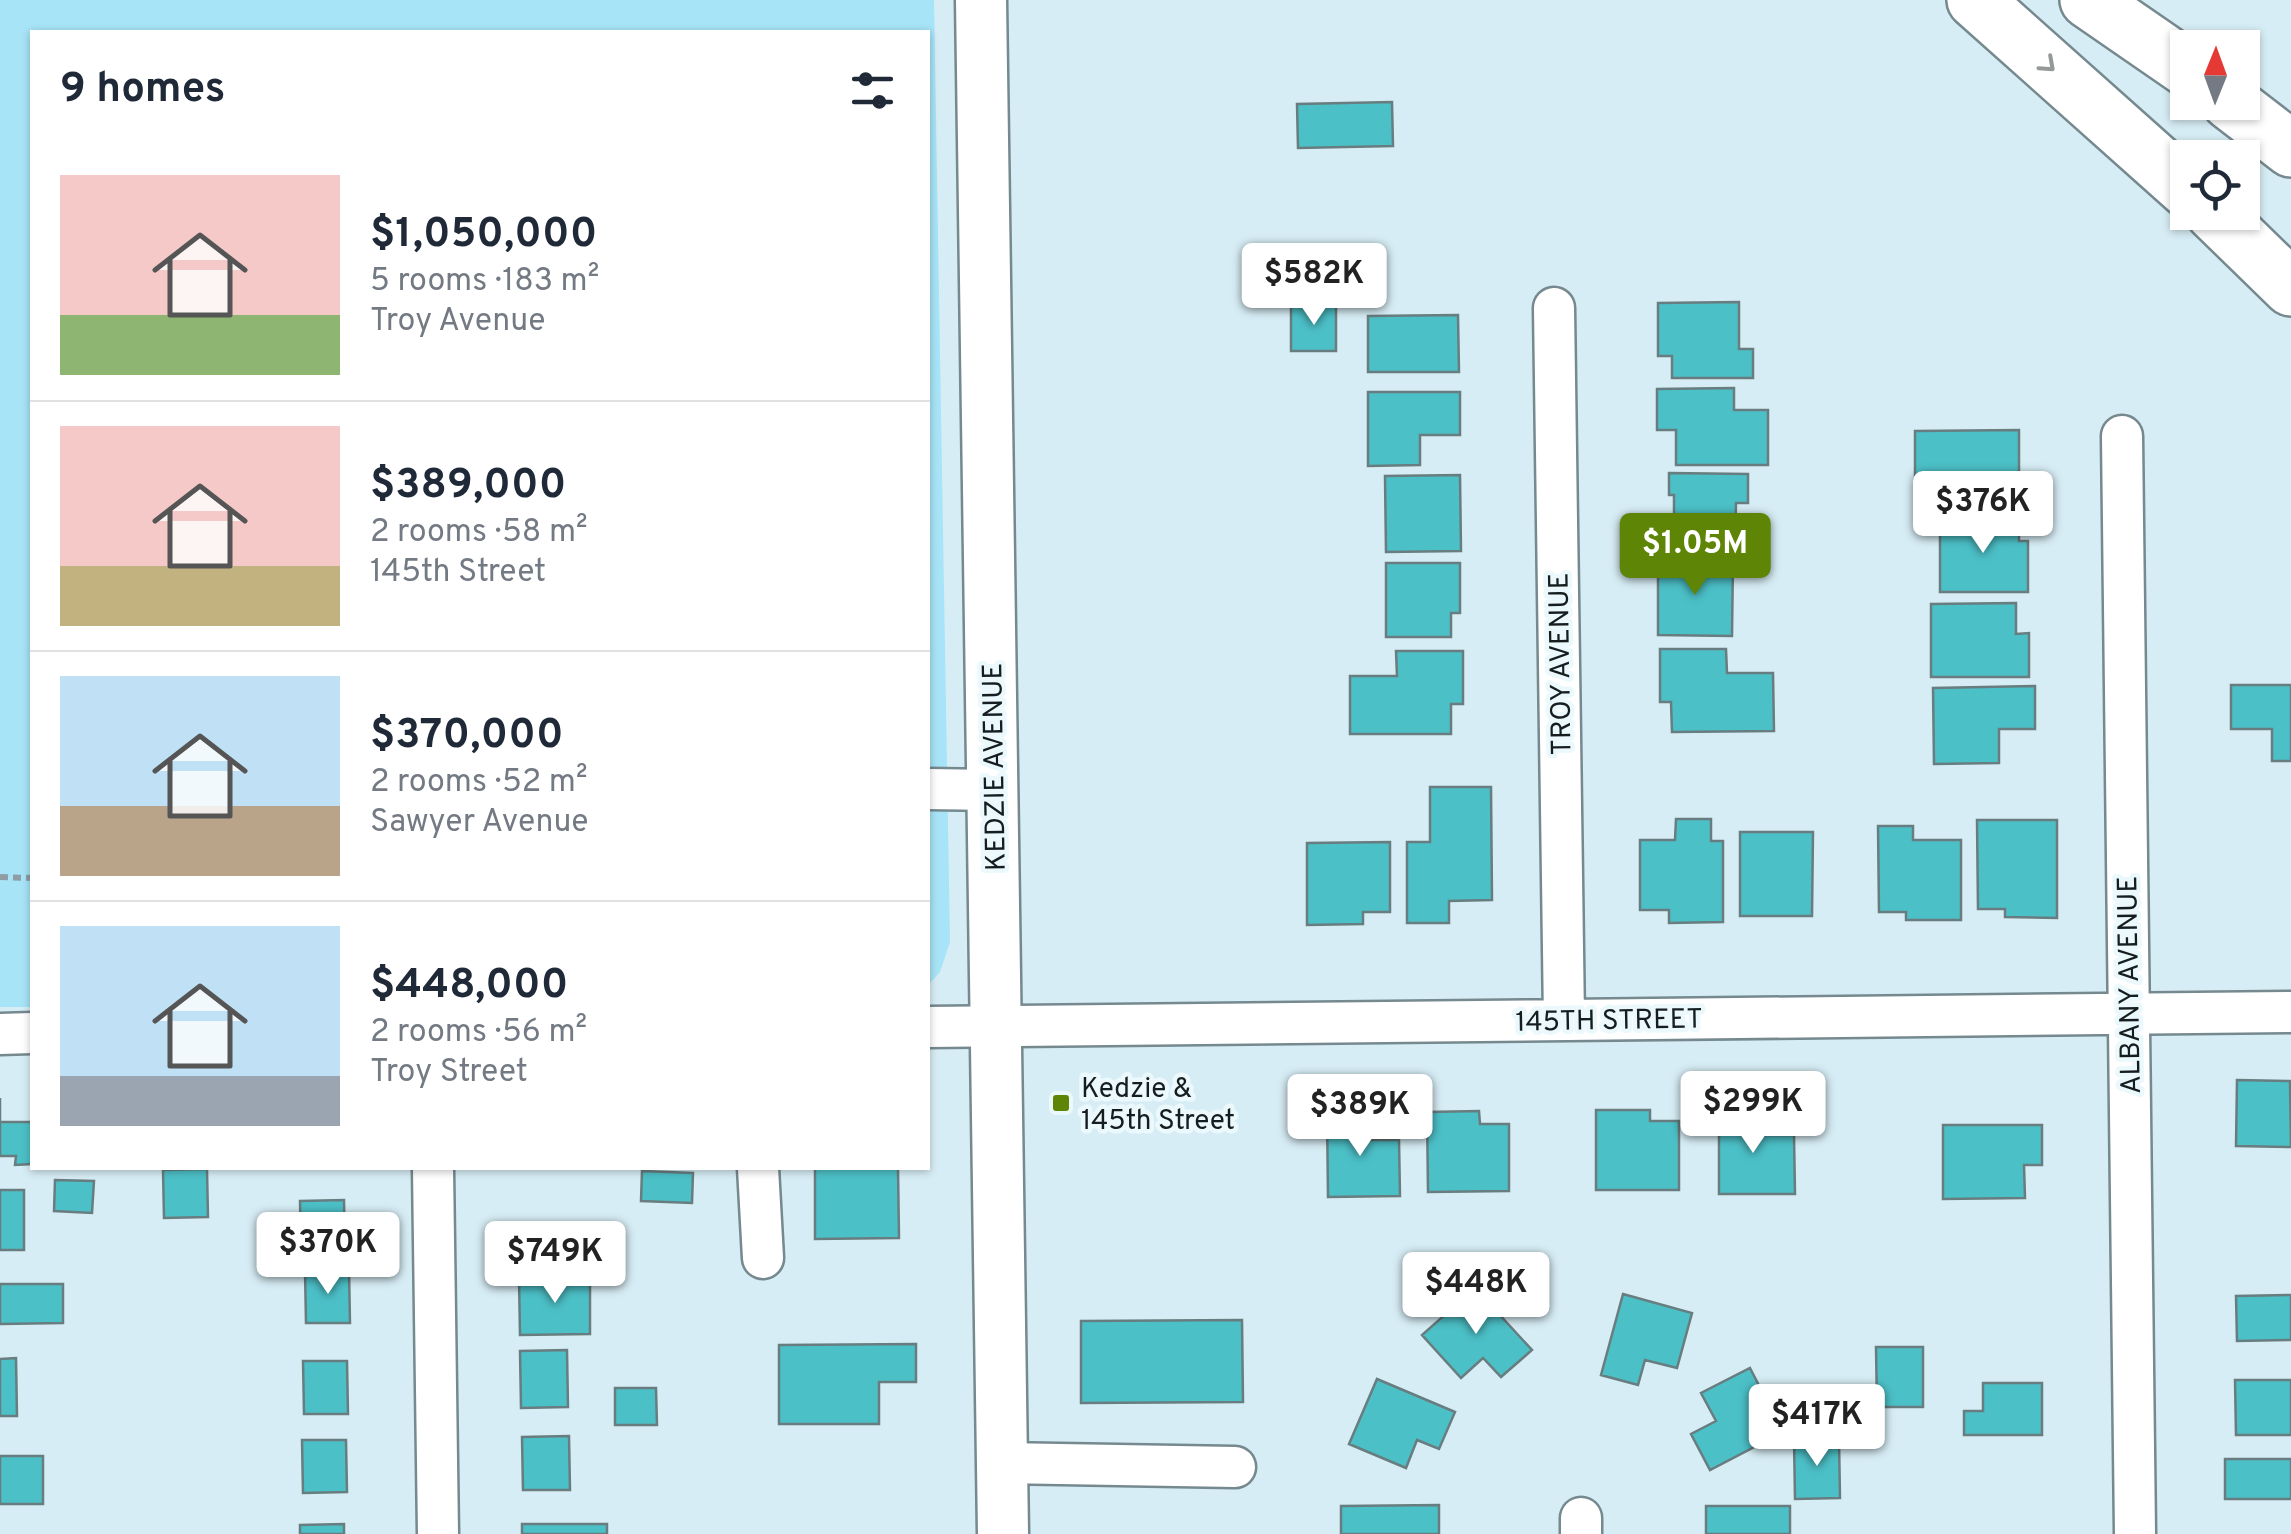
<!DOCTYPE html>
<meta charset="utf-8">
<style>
body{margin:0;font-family:Overpass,sans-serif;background:#f2f2f3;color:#1f2937;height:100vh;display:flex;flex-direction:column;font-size:38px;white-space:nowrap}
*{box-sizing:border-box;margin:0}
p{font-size:32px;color:#747a83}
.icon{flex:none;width:55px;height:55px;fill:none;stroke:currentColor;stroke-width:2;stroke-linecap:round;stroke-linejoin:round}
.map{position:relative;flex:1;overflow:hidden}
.sheet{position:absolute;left:30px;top:30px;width:900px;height:1140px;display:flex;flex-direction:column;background:#fff;border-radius:0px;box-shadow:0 2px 8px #0004}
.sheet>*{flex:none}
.needle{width:65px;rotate:1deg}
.buttons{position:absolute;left:2170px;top:30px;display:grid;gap:20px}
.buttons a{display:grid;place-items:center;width:90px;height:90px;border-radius:0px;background:#fff;box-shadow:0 2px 8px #0004;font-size:50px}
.price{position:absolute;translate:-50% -85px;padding:0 22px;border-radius:10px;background:#fff;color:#222;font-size:32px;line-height:65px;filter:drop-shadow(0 2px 5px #0008)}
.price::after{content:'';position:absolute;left:50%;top:60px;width:30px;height:22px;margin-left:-15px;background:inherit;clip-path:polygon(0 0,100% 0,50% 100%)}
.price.on{background:#5f8507;color:#fff}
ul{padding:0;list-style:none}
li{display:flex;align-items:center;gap:30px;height:250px;padding:0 30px}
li+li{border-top:2px solid #e0e1e3}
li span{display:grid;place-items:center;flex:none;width:280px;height:200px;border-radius:0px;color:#555}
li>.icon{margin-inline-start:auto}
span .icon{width:120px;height:120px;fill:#fffc;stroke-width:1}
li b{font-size:42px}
h2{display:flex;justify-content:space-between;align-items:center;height:120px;padding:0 30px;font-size:42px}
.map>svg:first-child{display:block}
.green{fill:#a7e4f7}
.building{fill:#4cc0c7;stroke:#687d7f;stroke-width:2.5}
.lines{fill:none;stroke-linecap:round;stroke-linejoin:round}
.minor-casing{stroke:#75898f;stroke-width:45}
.major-casing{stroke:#75898f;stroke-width:55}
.highway-casing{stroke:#75898f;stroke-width:60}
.path{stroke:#8e9ea4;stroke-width:6;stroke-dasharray:8 5;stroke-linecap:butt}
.minor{stroke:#fff;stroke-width:40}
.major{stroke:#fff;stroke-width:50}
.highway{stroke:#fff;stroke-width:55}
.oneway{stroke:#96999a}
.poi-dot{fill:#5f8507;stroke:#ebf9fd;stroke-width:4}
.labels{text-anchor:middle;stroke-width:9;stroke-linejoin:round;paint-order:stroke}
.street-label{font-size:28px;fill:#151d1f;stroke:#ebf9fd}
.poi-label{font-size:28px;fill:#151d1f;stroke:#ebf9fd;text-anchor:start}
</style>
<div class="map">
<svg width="2291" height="1534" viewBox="0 0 2291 1534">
<rect width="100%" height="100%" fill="#d7edf5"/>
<path class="green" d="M0,0H934L950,942L940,972L928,985V32H32V1007H0Z"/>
<path class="building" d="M1392,102L1393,146L1298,148L1297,104Z
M1739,302V349H1753V378H1672V356H1658V303Z
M1291,304H1336V351H1291Z
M1458,315L1459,372H1368V316Z
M1734,388V410H1768V465H1676V430H1657V389Z
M1368,392H1460V435H1420V465L1368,466Z
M2019,430V473H1982L1981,506H1915V431Z
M1669,473L1748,474V503H1736L1735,550H1674V495H1669Z
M1460,475L1461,551L1386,552L1385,476Z
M1940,518H2019V541H2028V592H1940Z
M1658,560L1733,561L1732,636L1658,635Z
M1386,563H1460V613H1451V637H1386Z
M2016,603V634L2029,633V677H1931V604Z
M1660,649H1726L1727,673H1773L1774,731L1672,732L1671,702H1660Z
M1396,651H1463V704H1451V734H1350V676H1397Z
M2231,685H2291V761H2272V729H2231Z
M2035,686V729H1999V763L1934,764L1933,688Z
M1430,787H1491L1492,900L1449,901V923H1407V842H1430Z
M1676,819H1711V841H1723V922L1669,923V910H1640V840H1675Z
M1977,820H2057V918L2005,917V909H1978Z
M1878,826H1913V840H1961V920H1906V912H1879Z
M1740,832H1813L1812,916H1740Z
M1390,842V912H1363V924L1307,925V843Z
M2237,1080L2290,1081L2291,1147L2236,1146Z
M0,1098V1122H32V1164L15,1165L16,1156H0Z
M1719,1109H1760V1135H1794L1795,1194H1719Z
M1596,1110H1650V1121H1679V1190H1596Z
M1479,1111L1480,1124H1509V1191L1428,1192L1427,1112Z
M1327,1113H1368L1369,1140H1399L1400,1196L1328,1197Z
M1943,1125H2042V1165H2024L2025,1198L1943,1199Z
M815,1168H898L899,1238L815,1239Z
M207,1169L208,1217L164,1218L163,1170Z
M642,1171L693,1173L692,1203L641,1201Z
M55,1180L94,1181L92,1213L54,1211Z
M0,1190H24V1250H0Z
M344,1200L345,1252L301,1253L300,1201Z
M349,1270L350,1323H306L305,1271Z
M519,1278H590V1334L520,1335Z
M0,1284H63V1323L0,1324Z
M1475,1288L1532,1350L1501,1377L1483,1358L1461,1378L1422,1335Z
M1623,1294L1692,1313L1677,1368L1645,1360L1638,1385L1601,1375Z
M2291,1295V1340L2237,1341L2236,1296Z
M1242,1320L1243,1402L1081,1403V1321Z
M916,1344V1382H879V1424H779V1345Z
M1876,1347H1923V1407H1877Z
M567,1350L568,1407L521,1408L520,1351Z
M16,1358L17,1416H0V1359Z
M303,1361H347L348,1414H304Z
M1750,1368L1783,1432L1710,1470L1691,1434L1716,1421L1701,1393Z
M1377,1379L1455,1412L1439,1449L1417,1440L1406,1468L1349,1444Z
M2235,1380H2291V1435H2236Z
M1983,1383H2042V1435H1964V1411H1983Z
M615,1388H656L657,1425H615Z
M569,1436L570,1490H523L522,1437Z
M1794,1439H1839L1840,1498L1795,1499Z
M302,1440H346L347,1492L303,1493Z
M0,1456H43V1504H0Z
M2225,1459H2291V1499H2225Z
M1439,1505V1534H1341V1506Z
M1706,1506H1790V1534H1706Z
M344,1524V1534H300V1525Z
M522,1524H607V1534H522Z"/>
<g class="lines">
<defs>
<path id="minor" d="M1554,308L1564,1020
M2122,436L2135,1534
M928,789L994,790
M928,1027L2291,1012
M0,1034L32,1033
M433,1168L438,1534
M758,1168L763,1258
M1002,1463L1235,1467
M1581,1518V1534"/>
<path id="major" d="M981,0L1003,1534"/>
<path id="highway" d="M1975,0L2188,190
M2088,0L2188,69
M2230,102L2291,149
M2213,212L2291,288"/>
</defs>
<use href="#minor" class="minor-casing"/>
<use href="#major" class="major-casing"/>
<use href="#highway" class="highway-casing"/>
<path class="path" d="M0,877L32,878"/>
<use href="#minor" class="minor"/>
<use href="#major" class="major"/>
<use href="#highway" class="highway"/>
</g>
<defs><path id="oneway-chevron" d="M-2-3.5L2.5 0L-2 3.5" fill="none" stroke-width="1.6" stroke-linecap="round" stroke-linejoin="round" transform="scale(2.5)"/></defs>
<use class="oneway" href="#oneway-chevron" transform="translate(2048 65) rotate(42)"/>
<rect class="poi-dot" x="1051" y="1093" width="20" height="20" rx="5"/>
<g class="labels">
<g class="street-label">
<text transform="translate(1559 664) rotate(-91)" y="10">TROY AVENUE</text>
<text transform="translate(993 767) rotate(-91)" y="10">KEDZIE AVENUE</text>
<text transform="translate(2128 985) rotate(-91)" y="10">ALBANY AVENUE</text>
<text transform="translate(1609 1019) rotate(-1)" y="10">145TH STREET</text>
</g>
<g class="poi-label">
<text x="1081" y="1097">Kedzie &amp;<tspan x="1081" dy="32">145th Street</tspan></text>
</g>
</g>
</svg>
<div class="buttons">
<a><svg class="needle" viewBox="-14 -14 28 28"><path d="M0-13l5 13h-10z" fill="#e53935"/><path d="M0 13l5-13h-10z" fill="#747a83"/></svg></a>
<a><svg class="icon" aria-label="locate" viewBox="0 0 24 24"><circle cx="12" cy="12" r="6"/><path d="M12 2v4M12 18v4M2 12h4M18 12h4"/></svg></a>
</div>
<b class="price" style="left:1314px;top:328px">$582K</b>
<b class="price" style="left:1983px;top:556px">$376K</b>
<b class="price on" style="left:1695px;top:598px">$1.05M</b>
<b class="price" style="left:1753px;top:1156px">$299K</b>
<b class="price" style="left:1360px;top:1159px">$389K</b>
<b class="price" style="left:328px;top:1297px">$370K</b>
<b class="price" style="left:555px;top:1306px">$749K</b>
<b class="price" style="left:1476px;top:1337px">$448K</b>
<b class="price" style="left:1817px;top:1469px">$417K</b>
<section class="sheet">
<h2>9 homes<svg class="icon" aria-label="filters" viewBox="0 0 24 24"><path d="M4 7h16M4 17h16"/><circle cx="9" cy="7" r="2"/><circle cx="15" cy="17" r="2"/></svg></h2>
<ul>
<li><span style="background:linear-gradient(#f6c9c9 70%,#8fb573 0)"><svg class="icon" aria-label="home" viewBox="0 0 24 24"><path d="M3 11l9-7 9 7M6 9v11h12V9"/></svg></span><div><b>$1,050,000</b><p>5 rooms · 183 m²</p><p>Troy Avenue</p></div></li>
<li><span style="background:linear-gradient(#f6c9c9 70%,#c2b280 0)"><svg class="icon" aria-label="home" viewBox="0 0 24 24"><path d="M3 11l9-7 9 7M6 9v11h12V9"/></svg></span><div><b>$389,000</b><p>2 rooms · 58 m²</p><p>145th Street</p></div></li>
<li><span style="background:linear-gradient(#bfe0f5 65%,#b9a48a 0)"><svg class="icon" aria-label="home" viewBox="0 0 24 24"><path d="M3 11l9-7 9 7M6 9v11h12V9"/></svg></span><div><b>$370,000</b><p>2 rooms · 52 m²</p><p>Sawyer Avenue</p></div></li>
<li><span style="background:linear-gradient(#bfe0f5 75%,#9aa5b1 0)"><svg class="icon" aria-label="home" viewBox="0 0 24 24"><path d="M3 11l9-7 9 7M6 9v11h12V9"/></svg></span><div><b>$448,000</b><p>2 rooms · 56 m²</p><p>Troy Street</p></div></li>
</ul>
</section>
</div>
